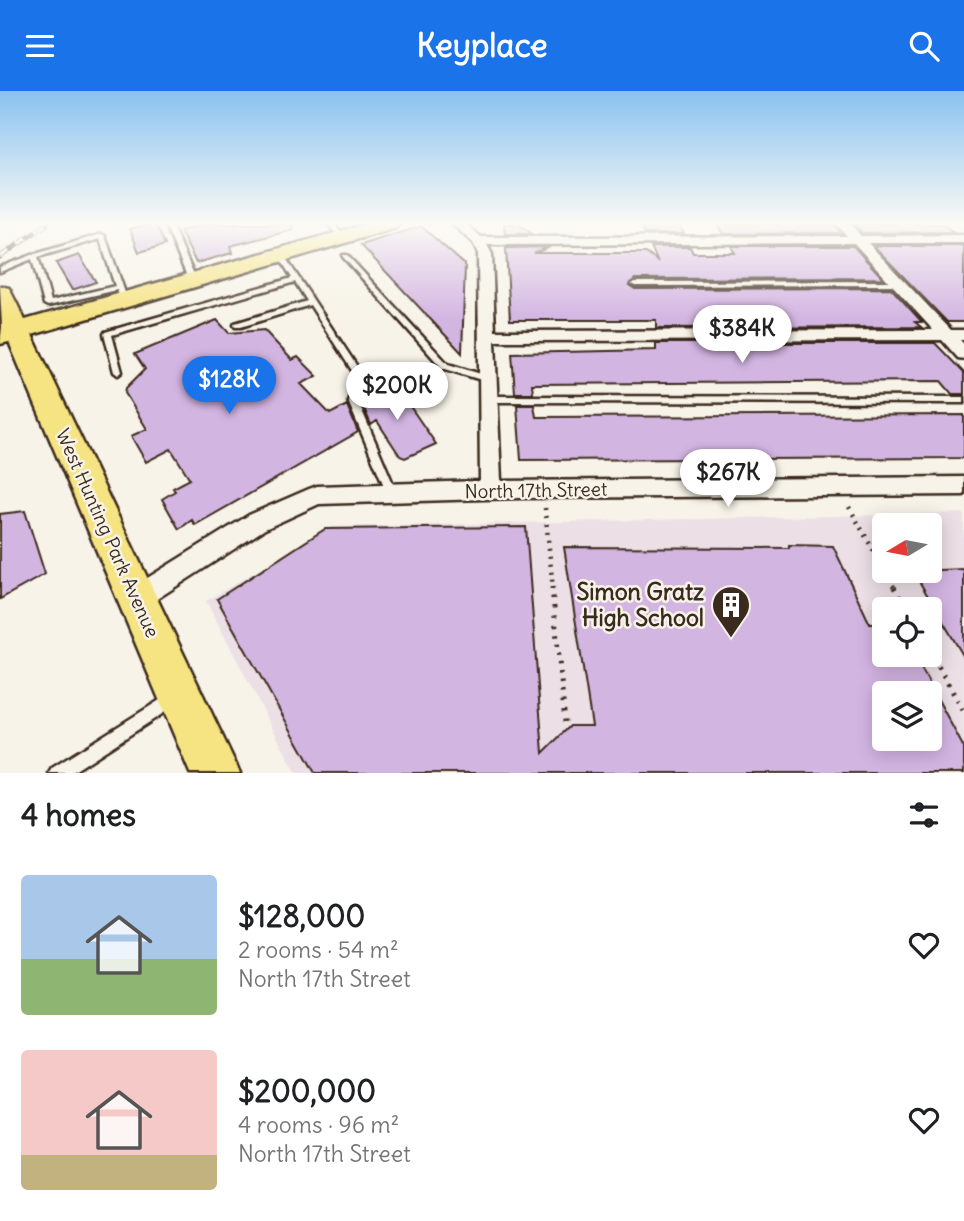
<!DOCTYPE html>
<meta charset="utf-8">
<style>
body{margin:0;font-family:Delius,sans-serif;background:#f2f2f2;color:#202124;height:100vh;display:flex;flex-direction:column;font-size:26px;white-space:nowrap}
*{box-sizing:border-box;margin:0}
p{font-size:23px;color:#757577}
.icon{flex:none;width:38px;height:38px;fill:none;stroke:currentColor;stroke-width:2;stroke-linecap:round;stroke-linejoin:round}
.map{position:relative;height:682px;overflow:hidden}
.drawer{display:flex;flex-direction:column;background:#fff;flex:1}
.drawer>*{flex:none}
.needle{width:46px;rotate:260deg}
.buttons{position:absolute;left:872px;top:422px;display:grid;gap:14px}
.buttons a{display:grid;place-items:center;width:70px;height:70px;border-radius:7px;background:#fff;box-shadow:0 4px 18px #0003;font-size:35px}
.price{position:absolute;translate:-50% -60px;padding:0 16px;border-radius:24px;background:#fff;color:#222;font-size:23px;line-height:46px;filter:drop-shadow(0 2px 4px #0008)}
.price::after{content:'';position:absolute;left:50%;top:42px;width:21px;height:16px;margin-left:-10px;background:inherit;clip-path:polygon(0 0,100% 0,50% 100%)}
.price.current{background:#1a73e8;color:#fff}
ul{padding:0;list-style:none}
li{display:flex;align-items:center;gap:21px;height:175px;padding:0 21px}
li span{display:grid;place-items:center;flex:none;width:196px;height:140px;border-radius:7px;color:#555}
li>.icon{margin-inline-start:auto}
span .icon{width:84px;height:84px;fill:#fffc;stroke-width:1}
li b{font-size:30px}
h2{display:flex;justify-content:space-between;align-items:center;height:84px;padding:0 21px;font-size:30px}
header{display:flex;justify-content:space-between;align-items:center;height:91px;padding:0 21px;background:#1a73e8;color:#fff;font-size:32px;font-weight:700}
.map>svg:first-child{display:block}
.built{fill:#ece0e6;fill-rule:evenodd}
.building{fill:#d3b5e2;stroke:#3b2a1e;stroke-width:2;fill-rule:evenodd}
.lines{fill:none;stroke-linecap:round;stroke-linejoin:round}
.service-casing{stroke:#3b2a1e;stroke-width:5}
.minor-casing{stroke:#3b2a1e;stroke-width:5}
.primary-casing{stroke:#3b2a1e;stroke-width:5}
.path-far1{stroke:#3b2a1e;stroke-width:4.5;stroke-dasharray:2 6;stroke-linecap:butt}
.path{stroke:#3b2a1e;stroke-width:5;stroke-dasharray:2.5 7;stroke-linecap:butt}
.service{fill:#f7f3e8;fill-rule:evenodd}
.minor{fill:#f7f3e8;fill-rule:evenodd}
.primary{fill:#f6e381;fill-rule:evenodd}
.rail-casing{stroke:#3b2a1e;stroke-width:5}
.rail{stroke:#f7f3e8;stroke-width:3.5;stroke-dasharray:11;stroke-linecap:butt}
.labels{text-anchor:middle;stroke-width:5;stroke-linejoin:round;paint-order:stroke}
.street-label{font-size:19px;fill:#3b2a1e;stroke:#f7f3e8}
.near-poi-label{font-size:23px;font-weight:bold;fill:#3b2a1e;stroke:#f7f3e8;text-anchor:end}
</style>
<header><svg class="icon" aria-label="menu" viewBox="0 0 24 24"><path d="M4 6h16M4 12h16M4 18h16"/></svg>Keyplace<svg class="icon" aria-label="search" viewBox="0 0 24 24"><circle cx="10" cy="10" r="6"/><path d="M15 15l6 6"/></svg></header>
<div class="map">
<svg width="964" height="682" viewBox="0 0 964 682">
<rect width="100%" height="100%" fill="#f7f3e8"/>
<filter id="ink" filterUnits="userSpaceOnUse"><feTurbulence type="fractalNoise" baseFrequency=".0143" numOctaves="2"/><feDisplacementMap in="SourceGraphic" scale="14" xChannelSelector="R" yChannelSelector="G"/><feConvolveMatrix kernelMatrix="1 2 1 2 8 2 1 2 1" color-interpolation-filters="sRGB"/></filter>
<g filter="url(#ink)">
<path class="built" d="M964,422V682H296L206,510L332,436ZM884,434H929V480H884ZM884,518H929V564H884ZM884,602H929V648H884Z"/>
<path class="building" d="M150,133H156L165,154L139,161L130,138Z
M207,133H292L293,139L230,155L232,162L196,172L180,140Z
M504,133H518L532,143H505Z
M640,133H679L684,143H645Z
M717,133H834L841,142L723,143Z
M854,133H942L953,141L862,142Z
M421,135L465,174L462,262L361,154Z
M731,155H853L883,187L635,188L629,194L635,198L891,197L922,231H915L921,236L656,237V229H510L506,157L550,156L534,162H646L657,170L651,156H690L693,162H735Z
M874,155H964V231H947Z
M79,164L96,191L72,199L56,172Z
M217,229L229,242L264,239L292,269L298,266L317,285L301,293L330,323L347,314L358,341L195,434L192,429L179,438L162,408L175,400L173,397L190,388L171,358L146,371L131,345L147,338L125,302L126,297L145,278L135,263Z
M656,252H935L964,282V303H952L941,290L532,293L533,302H515L512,262L656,259Z
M381,297L386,304L398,298L436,353L405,367L400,365L377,330L371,334L361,310L362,305Z
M517,314H534L536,326L964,324V367L521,369Z
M25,420L45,483L0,508V423Z
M526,436L543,662L570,635H592L564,456L789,457V454L833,455L870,533H884V564H914L964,657V682H315L217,508L325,438ZM884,602H929V648H884Z
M964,478V566L913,480Z"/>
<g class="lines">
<defs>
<path id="service" d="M165,133H171L197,190L196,192H190L189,190Z
M328,133H334L345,147L344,148H340Z
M102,143L105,145L128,210L127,212H121L117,199L48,215L44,213L32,168L0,181V176L32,164ZM100,148L115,195L51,210L38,166Z
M279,163H283L364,286L358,310L397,402L396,405L392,406L388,405L387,402L348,310L356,286L310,214L241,236H235L234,234L235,232L307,210L295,191L112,244L122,281L118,284L114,281L104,243L105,241L292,187L278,164Z
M343,164H347L448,273L491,286L492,288L491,290L488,291L442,277L343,166Z
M898,190H901V194L635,195L631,193L635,191Z
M489,305L964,306V312L489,311L484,308Z
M171,602L176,604L178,609L176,614L71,682H49L52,677Z"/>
<path id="minor" d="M452,133H466L481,146L847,145L837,133H850L861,145L964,144V152H868L951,239H964V249H960L964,253V268L958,267L942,249L495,250L501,390L964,386V404L520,407L319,413L265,438L146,515L137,519L128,515L125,507L128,499L249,424L309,398L317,395L480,390L478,163L473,152ZM854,152L933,239L495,240L492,163L487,154Z"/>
<path id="primary" d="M366,133H399L396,137L32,244L240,682H190L9,251L0,253L2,236L0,195L9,197L25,229Z"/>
</defs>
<use href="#service" class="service-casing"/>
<use href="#minor" class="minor-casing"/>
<use href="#primary" class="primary-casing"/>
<path class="path-far1" d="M849,416L884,478
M545,417L553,498
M885,480L895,498"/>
<path class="path" d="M552,496L565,631
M894,496L906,518
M929,559L964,621"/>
<use href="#service" class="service"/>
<use href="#minor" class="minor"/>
<use href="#primary" class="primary"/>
<defs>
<path id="rail" d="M0,166L47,133"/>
</defs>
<use href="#rail" class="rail-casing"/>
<use href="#rail" class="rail"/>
</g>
</g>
<linearGradient id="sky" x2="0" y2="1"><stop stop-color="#89c2f0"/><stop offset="0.58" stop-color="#fbfaf5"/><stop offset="1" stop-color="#fbfaf5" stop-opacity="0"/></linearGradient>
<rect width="964" height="228" fill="url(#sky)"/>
<defs>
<symbol id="building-pin" viewBox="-11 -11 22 30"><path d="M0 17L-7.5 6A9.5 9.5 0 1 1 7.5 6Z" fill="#3b2a1e" stroke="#f7f3e8"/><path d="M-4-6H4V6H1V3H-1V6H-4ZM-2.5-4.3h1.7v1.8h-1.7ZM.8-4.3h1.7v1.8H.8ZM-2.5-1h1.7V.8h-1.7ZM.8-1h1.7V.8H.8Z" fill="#fff"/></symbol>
</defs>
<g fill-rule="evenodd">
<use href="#building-pin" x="709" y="492" width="44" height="60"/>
</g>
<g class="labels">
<g class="street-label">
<text transform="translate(536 399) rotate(-1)" y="7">North 17th Street</text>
<text transform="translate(108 442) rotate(66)" y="7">West Hunting Park Avenue</text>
</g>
<g class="near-poi-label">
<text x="704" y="509">Simon Gratz<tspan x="704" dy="26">High School</tspan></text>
</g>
</g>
</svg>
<div class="buttons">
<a><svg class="needle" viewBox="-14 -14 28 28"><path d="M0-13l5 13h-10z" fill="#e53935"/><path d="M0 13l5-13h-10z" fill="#757577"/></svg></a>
<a><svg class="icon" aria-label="locate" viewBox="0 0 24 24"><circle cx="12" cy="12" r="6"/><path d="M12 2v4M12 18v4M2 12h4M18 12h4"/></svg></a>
<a><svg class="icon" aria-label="layers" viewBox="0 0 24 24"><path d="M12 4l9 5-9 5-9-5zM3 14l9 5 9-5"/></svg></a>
</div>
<b class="price" style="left:742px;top:274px">$384K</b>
<b class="price current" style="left:229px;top:325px">$128K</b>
<b class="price" style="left:397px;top:331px">$200K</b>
<b class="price" style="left:728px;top:418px">$267K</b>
</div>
<section class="drawer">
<h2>4 homes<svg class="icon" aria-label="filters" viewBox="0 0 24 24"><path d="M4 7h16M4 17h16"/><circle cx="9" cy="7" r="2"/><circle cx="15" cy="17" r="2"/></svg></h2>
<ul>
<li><span style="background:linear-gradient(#a9c7e8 60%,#8fb573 0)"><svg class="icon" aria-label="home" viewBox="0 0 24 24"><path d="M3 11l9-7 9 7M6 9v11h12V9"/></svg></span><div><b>$128,000</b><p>2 rooms · 54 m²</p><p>North 17th Street</p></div><svg class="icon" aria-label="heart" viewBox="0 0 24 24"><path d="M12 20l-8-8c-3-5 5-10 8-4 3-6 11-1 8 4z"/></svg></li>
<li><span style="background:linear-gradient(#f6c9c9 75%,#c2b280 0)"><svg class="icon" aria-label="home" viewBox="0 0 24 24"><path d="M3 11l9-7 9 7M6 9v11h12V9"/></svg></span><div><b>$200,000</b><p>4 rooms · 96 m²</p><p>North 17th Street</p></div><svg class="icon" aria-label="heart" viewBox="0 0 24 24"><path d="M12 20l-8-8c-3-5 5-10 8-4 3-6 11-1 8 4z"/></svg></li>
</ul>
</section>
